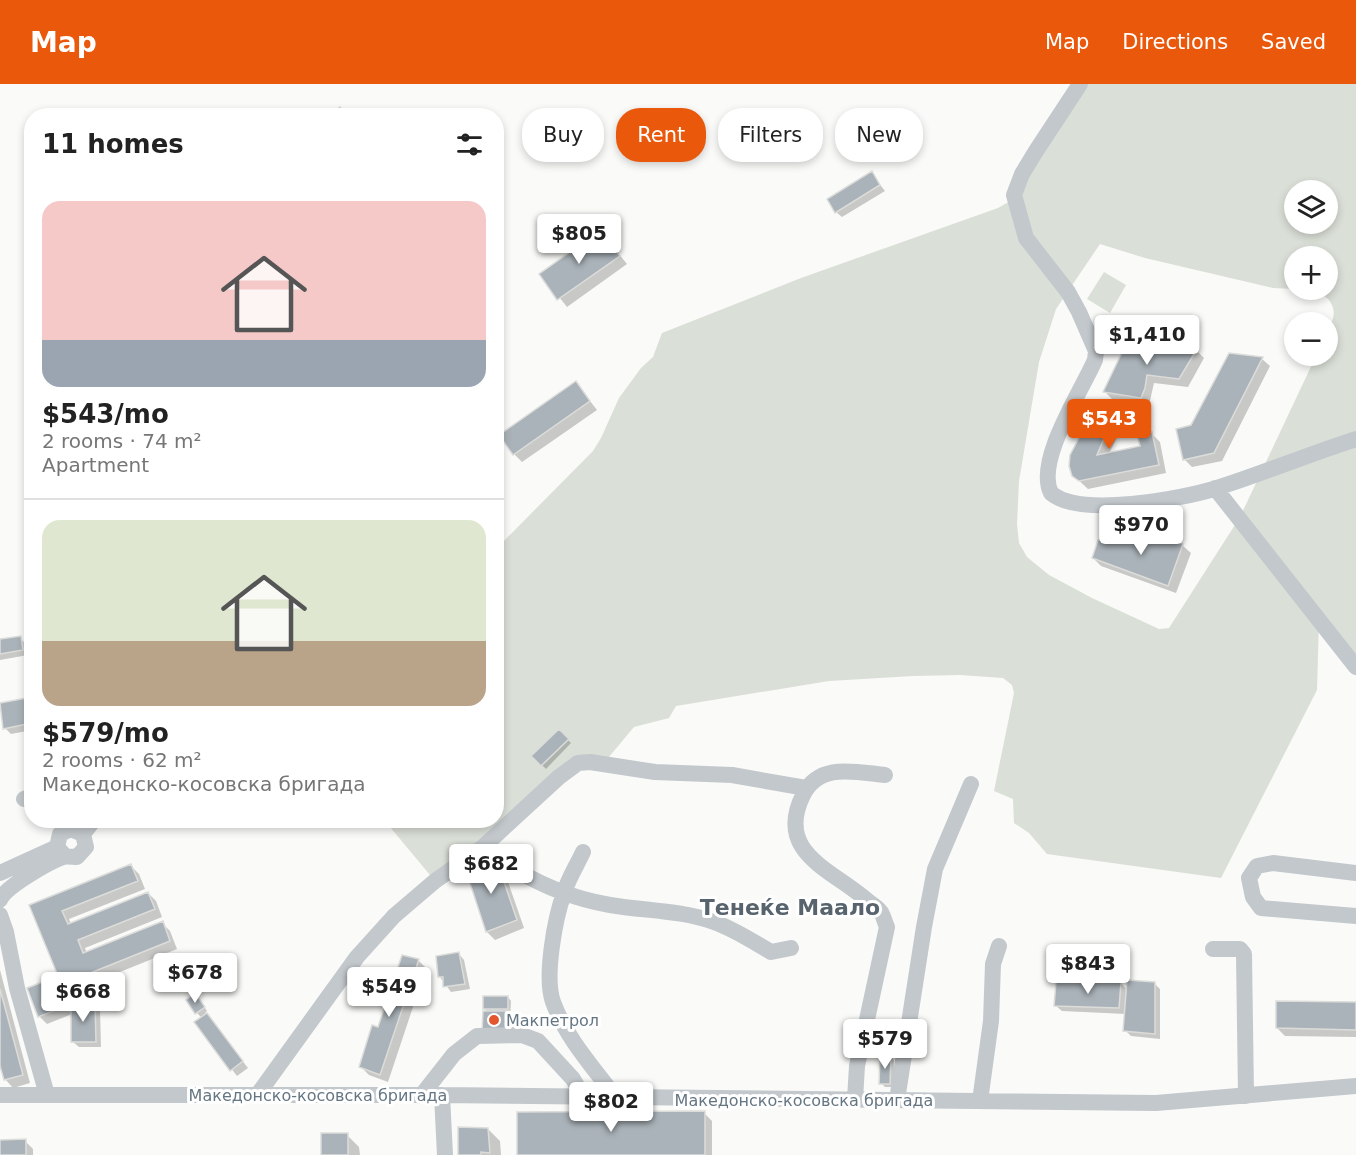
<!DOCTYPE html>
<meta charset="utf-8">
<style>
body{margin:0;font-family:"DejaVu Sans",sans-serif;background:#f2f2f2;color:#222;height:100vh;display:flex;flex-direction:column;font-size:22px;white-space:nowrap}
*{box-sizing:border-box;margin:0}
p{font-size:20px;color:#767676}
.icon{flex:none;width:33px;height:33px;fill:none;stroke:currentColor;stroke-width:2;stroke-linecap:round;stroke-linejoin:round}
.map{position:relative;flex:1;overflow:hidden}
.sheet{position:absolute;left:24px;top:24px;width:480px;height:720px;display:flex;flex-direction:column;background:#fff;border-radius:24px;box-shadow:0 3px 9px #0003}
.sheet>*{flex:none}
.banner{position:absolute;left:522px;top:24px;width:570px;height:54px;display:flex;gap:12px}
.tools{position:absolute;left:1284px;top:96px;display:grid;gap:12px}
.tools a{display:grid;place-items:center;width:54px;height:54px;border-radius:50%;background:#fff;box-shadow:0 3px 9px #0003;font-size:30px}
.price{position:absolute;translate:-50% -51px;padding:0 14px;border-radius:6px;background:#fff;color:#222;font-size:20px;line-height:39px;filter:drop-shadow(0 2px 3px #0008)}
.price::after{content:'';position:absolute;left:50%;top:36px;width:18px;height:14px;margin-left:-9px;background:inherit;clip-path:polygon(0 0,100% 0,50% 100%)}
.price.on{background:#ea580c;color:#fff}
ul{padding:0;list-style:none}
li{display:grid;align-content:center;gap:12px;height:318px;padding:0 18px}
li+li{border-top:2px solid #e0e0e0}
li span{display:grid;place-items:center;height:186px;border-radius:18px;color:#555}
li>.icon{margin-inline-start:auto}
span .icon{width:108px;height:108px;fill:#fffc;stroke-width:1}
li b{font-size:26px}
h2{display:flex;justify-content:space-between;align-items:center;height:72px;padding:0 18px;font-size:26px}
.chip{padding:0 21px;border-radius:24px;background:#fff;box-shadow:0 3px 9px #0003;font-size:21px;line-height:54px}
.chip.on{background:#ea580c;color:#fff}
header{display:flex;align-items:center;gap:36px;box-sizing:border-box;height:84px;padding:0 30px;background:#ea580c;color:#fff}
header strong{font-size:28px}
nav{display:flex;gap:33px;margin-inline-start:auto;font-size:21px}
.map>svg:first-child{display:block}
.green{fill:#dadfd7;fill-rule:evenodd}
.shadow{fill:#0003}
.building{fill:#aab3b9;stroke:#dcdcda;stroke-width:1.5}
.lines{fill:none;stroke-linecap:round;stroke-linejoin:round}
.minor{stroke:#c3c8cc;stroke-width:16}
.poi-dot{fill:#e4572e;stroke:#fff;stroke-width:2}
.labels{text-anchor:middle;stroke-width:6;stroke-linejoin:round;paint-order:stroke}
.poi-label{font-size:16px;fill:#657683;stroke:#fff;text-anchor:start}
.street-label{font-size:16px;fill:#657683;stroke:#fff}
.district-label{font-size:22px;font-weight:bold;fill:#57646e;stroke:#fff}
</style>
<header>
<strong>Map</strong>
<nav><a>Map</a><a>Directions</a><a>Saved</a></nav>
</header>
<div class="map">
<svg width="1356" height="1071" viewBox="0 0 1356 1071">
<rect width="100%" height="100%" fill="#fafaf8"/>
<path class="green" d="M1088,0H1356V583L1319,536L1317,606L1221,794L1047,770L1029,749L1014,739L1013,715L994,707L1014,609L1012,601L1003,594L960,591L913,592L829,597L676,622L669,634L634,643L603,680L590,678L435,797L385,737L496,736L497,464L593,367L601,354L619,314L641,284L653,273L662,249L801,194L998,124L1012,116L1061,38ZM1294,106H1328V140H1294ZM1100,160L1145,174L1273,204L1294,205V172H1328V206H1309C1323,208 1337,218 1333,234C1332,239 1329,243 1328,248C1326,255 1328,264 1328,272H1316L1240,433L1169,544L1159,545L1092,514L1049,491L1027,473L1019,459L1017,440L1019,397L1039,278L1056,225Z
M1104,188L1126,201L1110,229L1087,215Z"/>
<path class="shadow" d="M871,89L885,107L842,133L836,128Z
M601,148L627,180L567,223L541,190Z
M1129,258L1196,266L1204,274L1188,303L1154,299L1149,321L1112,315L1104,307Z
M1262,275L1270,282L1222,377L1192,383L1184,375L1192,343Z
M576,299L597,326L522,378L514,370Z
M1128,331L1136,338L1128,354L1117,353L1109,370L1142,363L1152,350L1160,358L1166,389L1088,405L1073,391L1072,371Z
M1182,461L1191,469L1176,509L1101,482L1093,474Z
M20,554L26,560L28,571L0,576V557Z
M32,615V646L11,650L5,644Z
M559,647L571,659L546,685L533,672Z
M131,782L139,790L145,805L69,835L71,840L148,809L156,817L162,833L85,864L87,870L162,839L170,847L177,865L95,898L99,906L75,915L78,921H94L100,926L101,963H79L73,958L72,930L47,940L39,932L60,893L31,822Z
M467,785L499,787L507,795L524,844L495,856L487,848Z
M459,870L464,876L470,905L451,908L439,892Z
M167,871L188,901L180,907L176,903Z
M418,876L426,884L388,998L369,991L361,983Z
M0,886L30,999L13,1004L5,995L0,976Z
M1120,899L1128,906L1154,899L1160,905V955L1131,952L1125,946L1126,930L1062,927L1056,922Z
M508,913L511,917L509,950L484,924Z
M199,915L207,927L205,929L248,984L237,992L196,939L202,934L197,929Z
M1356,920V953L1285,952L1277,944Z
M891,973L894,977V1003H885L881,999Z
M704,1029L712,1037V1071H518Z
M488,1045L500,1057L501,1071H460Z
M347,1051L359,1063L360,1071H323Z
M0,1057H25L33,1065V1071H0Z"/>
<path class="building" d="M340,23L347,32H328Z
M872,87L880,101L835,129L827,115Z
M601,146L620,172L557,216L539,190Z
M1128,256L1197,265L1179,295L1147,291L1145,304L1141,314L1103,308Z
M1229,269L1263,273L1214,369L1183,376L1176,345L1191,341Z
M576,297L590,317L513,371L499,351Z
M1093,327L1129,329L1120,346L1108,345L1097,371L1140,362L1137,351L1152,348L1159,381L1079,397L1072,392L1069,382L1070,371Z
M1156,450L1183,460L1168,502L1092,474L1098,456Z
M21,552L23,566L0,570V555Z
M32,613V639L3,645L0,619Z
M559,645L569,655L541,682L531,672Z
M485,774L500,786L517,836L486,848L465,784Z
M131,780L138,797L62,827L68,840L148,808L155,825L78,856L83,869L163,837L170,857L88,890L92,898L68,907L73,919L38,933L27,904L58,892L29,821Z
M459,868L465,900L443,903V893H438L436,872Z
M167,869L186,897L175,904L156,876Z
M402,871L419,875L380,991L359,983L372,941L378,943Z
M1127,896L1155,898V950L1123,947Z
M1056,898H1121L1119,924L1054,922Z
M0,905L23,991L4,996L0,982Z
M195,909L205,923L195,930L186,916Z
M483,912H508V925H483Z
M1276,917L1356,918V946L1276,944Z
M95,919L96,958H71V920Z
M483,927H509L508,949H482Z
M207,929L243,977L230,987L194,938Z
M880,971L891,972L890,1000H879Z
M705,1027V1071H517V1028Z
M458,1043L488,1044L490,1069L481,1068V1071H458Z
M321,1049H348V1071H321Z
M26,1055V1071H0V1056Z"/>
<g class="lines">
<path class="minor" d="M1080,0L1036,67L1022,90L1014,111L1026,154L1068,208L1079,228L1096,267L1095,276C1081,308 1035,377 1051,409C1079,434 1182,415 1217,404C1264,389 1309,370 1356,355
M1215,404L1356,583
M24,715L32,712
M83,750L94,736
M483,763C520,792 563,813 610,821C645,827 680,826 714,838C734,845 752,857 771,868L791,864
M583,768C577,781 568,795 564,809C555,834 544,893 553,918C566,954 594,984 616,1014
M0,789L57,763
M1356,789L1273,779L1257,782L1249,794L1253,813L1261,824L1356,832
M0,816C5,803 49,778 63,773C67,772 73,773 77,773L86,763L83,750L71,745L60,750L57,763L65,772
M0,831L6,848L17,904L47,1011
M1213,865H1240L1244,870L1246,1012
M258,1010L357,873L394,832L435,797L483,763L559,693L578,679L590,678L655,688L732,691L806,704
M0,1011H442L1156,1019L1356,1002
M442,1011L445,1071
M421,1012L454,970L477,952L522,951L538,957L573,995L584,1014
M855,1015L857,982L887,843C885,839 884,834 882,830C880,825 873,821 869,818C834,786 774,770 803,711C819,678 855,688 885,691
M897,1016L924,843L935,785L971,700
M980,1017L991,937L993,880L999,862"/>
</g>
<circle class="poi-dot" cx="494" cy="936" r="6"/>
<g class="labels">
<g class="poi-label">
<text x="506" y="942">Макпетрол</text>
</g>
<g class="street-label">
<text x="318" y="1017">Македонско-косовска бригада</text>
<text x="804" y="1022">Македонско-косовска бригада</text>
</g>
<g class="district-label">
<text x="790" y="831">Тенеќе Маало</text>
</g>
</g>
</svg>
<div class="tools">
<a><svg class="icon" aria-label="layers" viewBox="0 0 24 24"><path d="M12 4l9 5-9 5-9-5zM3 14l9 5 9-5"/></svg></a>
<a>+</a>
<a>−</a>
</div>
<b class="price" style="left:579px;top:181px">$805</b>
<b class="price" style="left:1147px;top:282px">$1,410</b>
<b class="price on" style="left:1109px;top:366px">$543</b>
<b class="price" style="left:1141px;top:472px">$970</b>
<b class="price" style="left:491px;top:811px">$682</b>
<b class="price" style="left:1088px;top:911px">$843</b>
<b class="price" style="left:195px;top:920px">$678</b>
<b class="price" style="left:389px;top:934px">$549</b>
<b class="price" style="left:83px;top:939px">$668</b>
<b class="price" style="left:885px;top:986px">$579</b>
<b class="price" style="left:611px;top:1049px">$802</b>
<div class="banner">
<a class="chip">Buy</a>
<a class="chip on">Rent</a>
<a class="chip">Filters</a>
<a class="chip">New</a>
</div>
<section class="sheet">
<h2>11 homes<svg class="icon" aria-label="filters" viewBox="0 0 24 24"><path d="M4 7h16M4 17h16"/><circle cx="9" cy="7" r="2"/><circle cx="15" cy="17" r="2"/></svg></h2>
<ul>
<li><span style="background:linear-gradient(#f6c9c9 75%,#9aa5b1 0)"><svg class="icon" aria-label="home" viewBox="0 0 24 24"><path d="M3 11l9-7 9 7M6 9v11h12V9"/></svg></span><div><b>$543/mo</b><p>2 rooms · 74 m²</p><p>Apartment</p></div></li>
<li><span style="background:linear-gradient(#dfe7d0 65%,#b9a48a 0)"><svg class="icon" aria-label="home" viewBox="0 0 24 24"><path d="M3 11l9-7 9 7M6 9v11h12V9"/></svg></span><div><b>$579/mo</b><p>2 rooms · 62 m²</p><p>Македонско-косовска бригада</p></div></li>
</ul>
</section>
</div>
